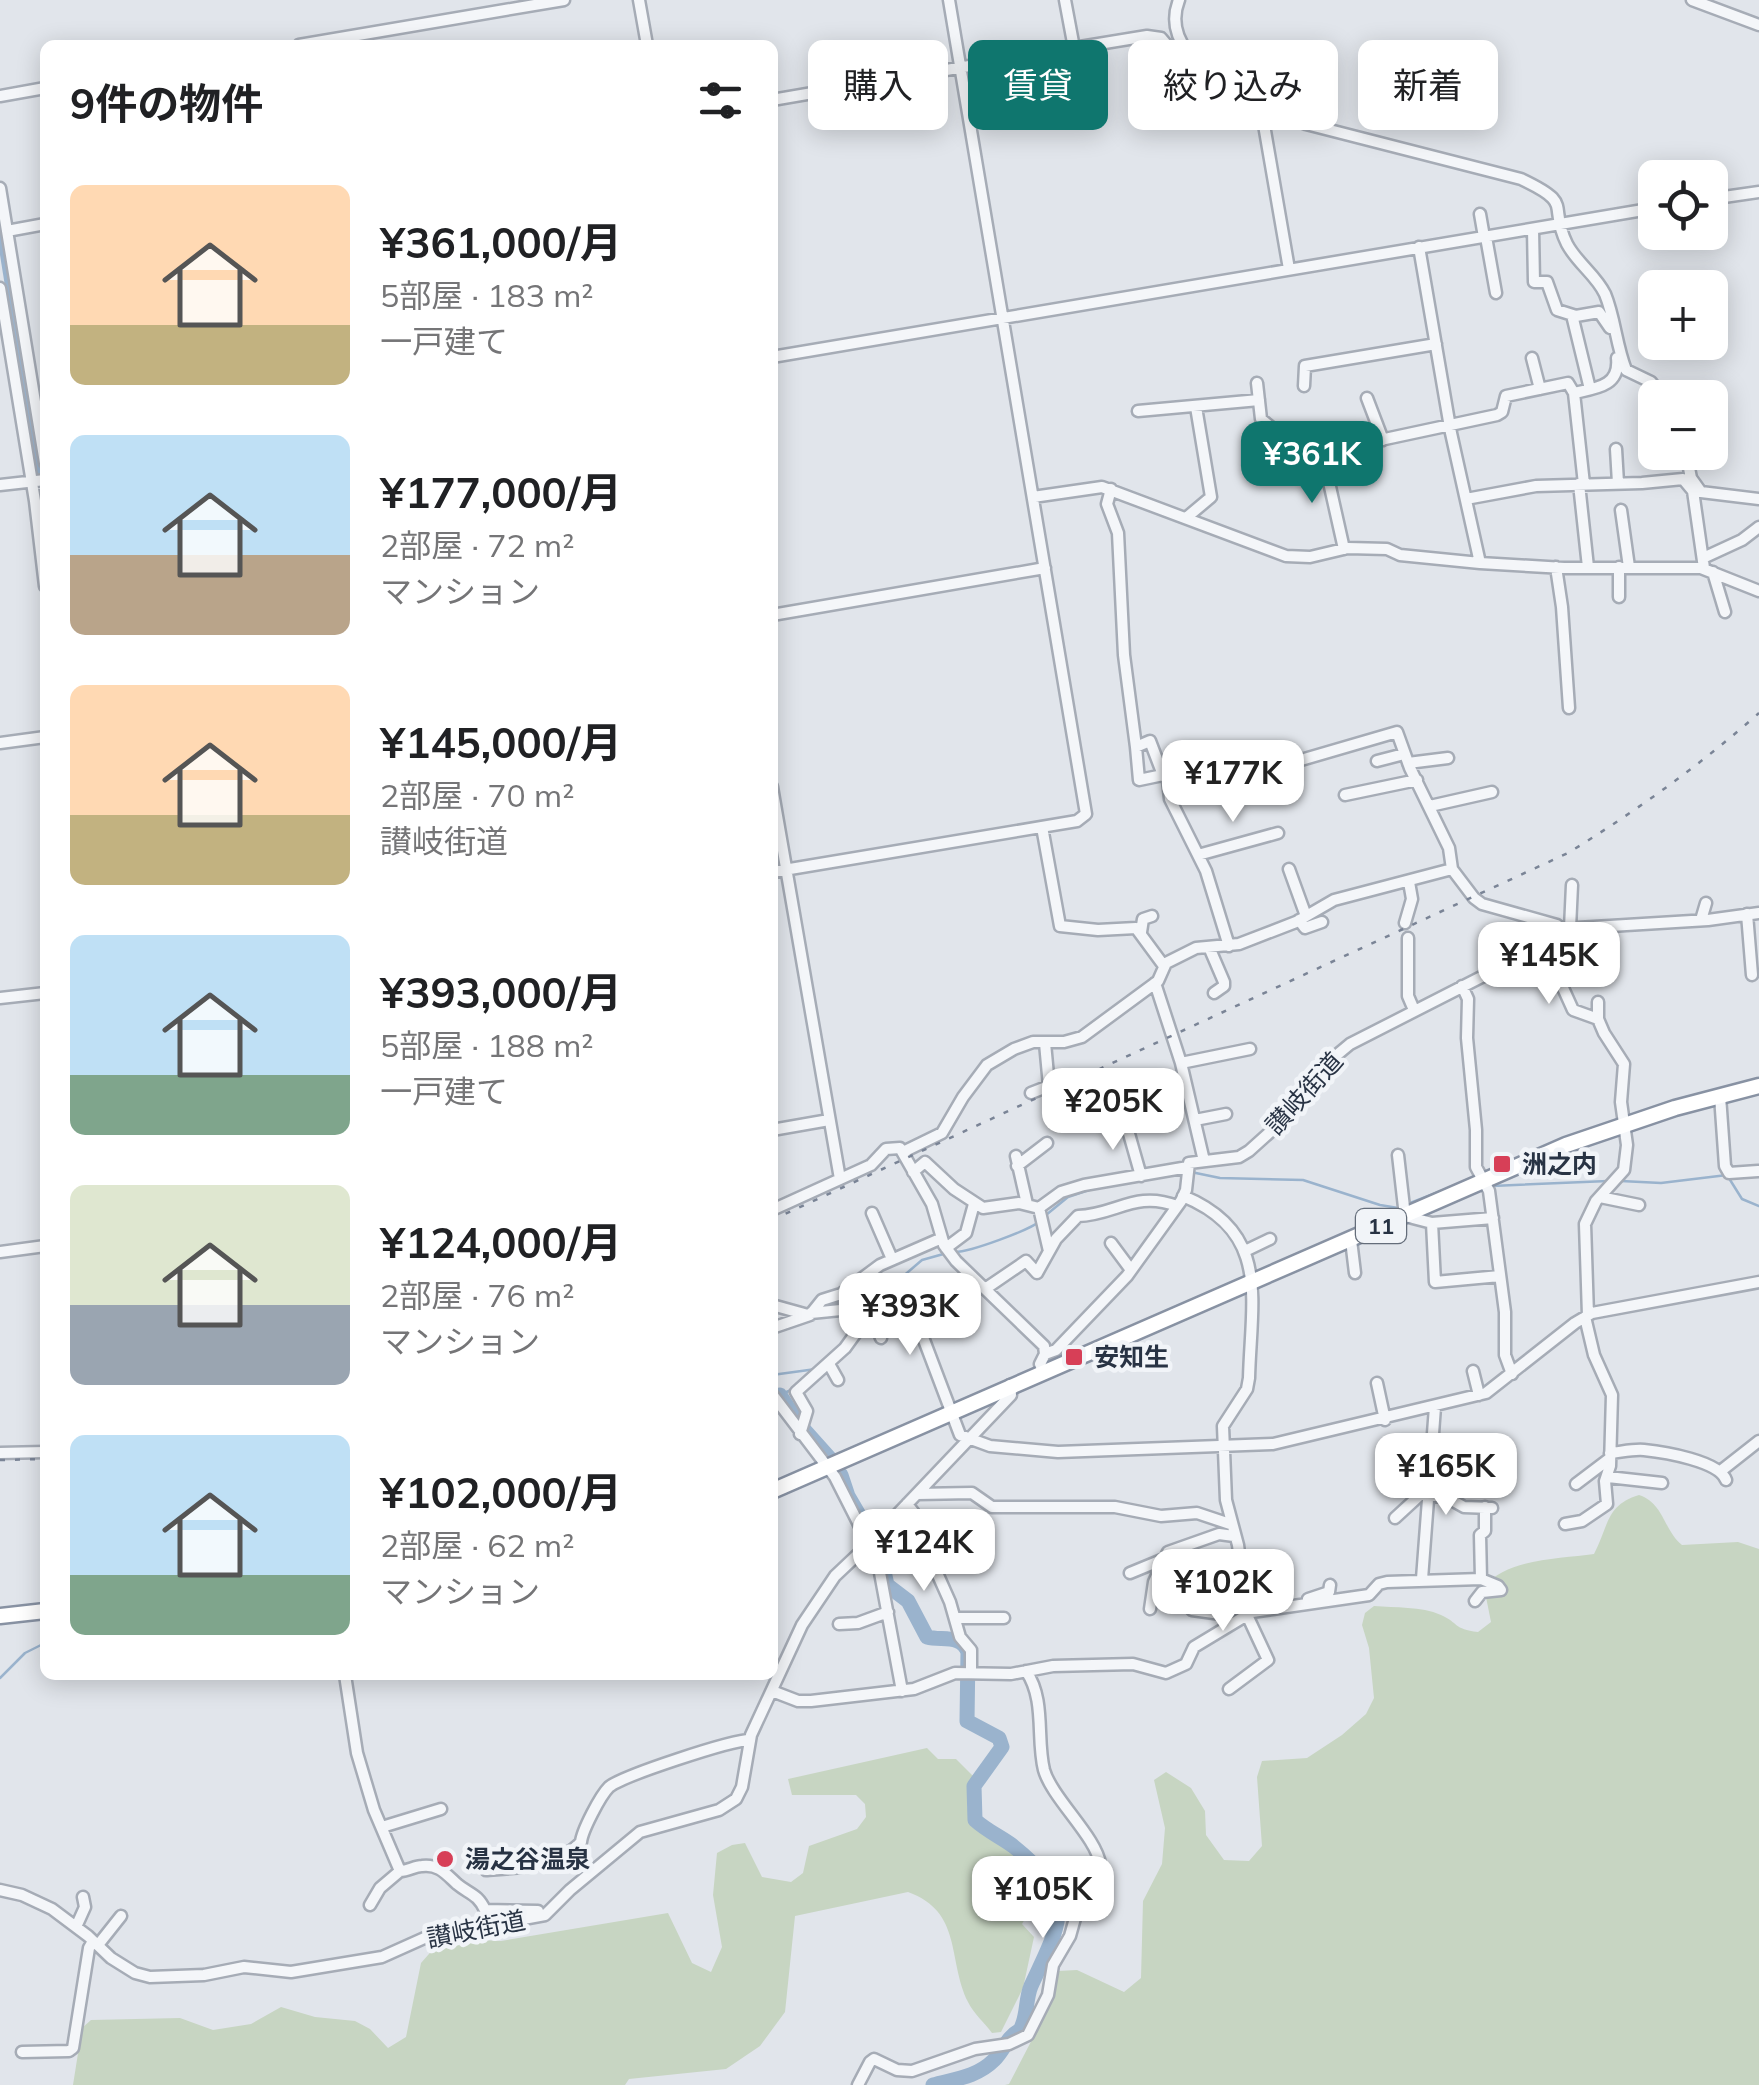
<!DOCTYPE html>
<html lang="ja">
<meta charset="utf-8">
<style>
body{margin:0;font-family:Mulish,"Noto Sans JP",sans-serif;background:#f6f6f6;color:#202124;height:100vh;display:flex;flex-direction:column;font-size:38px;white-space:nowrap}
*{box-sizing:border-box;margin:0}
p{font-size:32px;color:#757577}
.icon{flex:none;width:55px;height:55px;fill:none;stroke:currentColor;stroke-width:2;stroke-linecap:round;stroke-linejoin:round}
.map{position:relative;flex:1;overflow:hidden}
.details{position:absolute;left:40px;top:40px;width:738px;height:1640px;display:flex;flex-direction:column;background:#fff;border-radius:15px;box-shadow:0 5px 25px #0003}
.details>*{flex:none}
.guide{position:absolute;left:808px;top:40px;width:800px;height:90px;display:flex;gap:20px}
.controls{position:absolute;left:1638px;top:160px;display:grid;gap:20px}
.controls a{display:grid;place-items:center;width:90px;height:90px;border-radius:15px;background:#fff;box-shadow:0 5px 25px #0003;font-size:50px}
.price{position:absolute;translate:-50% -85px;padding:0 22px;border-radius:20px;background:#fff;color:#222;font-size:32px;line-height:65px;filter:drop-shadow(0 2px 5px #0008)}
.price::after{content:'';position:absolute;left:50%;top:60px;width:30px;height:22px;margin-left:-15px;background:inherit;clip-path:polygon(0 0,100% 0,50% 100%)}
.price.active{background:#0f766e;color:#fff}
ul{padding:0;list-style:none}
li{display:flex;align-items:center;gap:30px;height:250px;padding:0 30px}
li span{display:grid;place-items:center;flex:none;width:280px;height:200px;border-radius:15px;color:#555}
li>.icon{margin-inline-start:auto}
span .icon{width:120px;height:120px;fill:#fffc;stroke-width:1}
li b{font-size:42px}
h2{display:flex;justify-content:space-between;align-items:center;height:120px;padding:0 30px;font-size:42px}
.tag{padding:0 35px;border-radius:15px;background:#fff;box-shadow:0 5px 25px #0003;font-size:35px;line-height:90px}
.tag.active{background:#0f766e;color:#fff}
.map>svg:first-child{display:block}
.green{fill:#c7d5c2}
.water{fill:#9ab3cd}
.lines{fill:none;stroke-linecap:round;stroke-linejoin:round}
.stream{stroke:#9ab3cd;stroke-width:2.5}
.river{stroke:#9ab3cd;stroke-width:15}
.minor-casing{stroke:#a6acb6;stroke-width:15}
.highway-casing{stroke:#8892a3;stroke-width:19}
.minor{stroke:#f4f6f9;stroke-width:10}
.highway{stroke:#fff;stroke-width:14}
.rail{stroke:#7a8496;stroke-width:2.5;stroke-dasharray:5 10;stroke-linecap:butt}
.poi-dot{fill:#d73f57;stroke:#f1f4f8;stroke-width:4}
.labels{text-anchor:middle;stroke-width:9;stroke-linejoin:round;paint-order:stroke}
.shield{fill:#f1f4f8;stroke:#646d7a;stroke-width:2.5}
.shield-label{font-size:22px;font-weight:bold;fill:#283344}
.street-label{font-size:25px;fill:#283344;stroke:#f1f4f8}
.poi-label{font-size:25px;font-weight:bold;fill:#283344;stroke:#f1f4f8;text-anchor:start}
</style>
<div class="map">
<svg width="1759" height="2085" viewBox="0 0 1759 2085">
<rect width="100%" height="100%" fill="#e1e5eb"/>
<path class="green" d="M1639,1495C1664,1503 1664,1531 1682,1545L1738,1542L1759,1549V2085H1005L1009,2084L1050,2005L1058,1971L1077,1970L1124,1992L1141,1978L1143,1901L1162,1864L1165,1828L1154,1780L1166,1772L1191,1788L1205,1811L1206,1835L1224,1860L1249,1861L1262,1846L1257,1777L1262,1761L1307,1758L1342,1735L1366,1714L1374,1698L1369,1648L1362,1625L1365,1613L1374,1606C1395,1608 1421,1606 1441,1615C1459,1623 1453,1629 1478,1632L1491,1622L1484,1587C1507,1558 1560,1559 1594,1554C1609,1525 1606,1505 1639,1495Z
M927,1748L938,1759H956L974,1777C955,1827 981,1824 1013,1851C1026,1861 1033,1877 1041,1891L1022,1924L1034,1937L1023,1988L1001,2032L992,2033C985,2023 973,2013 968,2002C947,1959 963,1912 908,1892L795,1916L785,2012L760,2046L726,2069L629,2079L625,2085H73L82,2028L91,2020L180,2018L213,2030L251,2024L281,2007L315,2017L355,2021L370,2029L388,2048L406,2037L421,1963L436,1946L460,1939L501,1941L668,1913L692,1963L711,1972L722,1947L713,1895L717,1853L732,1845L745,1843L762,1877L791,1882L803,1873L809,1846L857,1829L866,1817L865,1804L856,1795H792L788,1779Z"/>
<path class="water" d="M0,217L42,473L35,474L0,255Z"/>
<g class="lines">
<path class="stream" d="M1191,1172L1220,1178L1303,1180L1380,1205L1398,1208
M1621,1181L1661,1183L1727,1175L1742,1199L1759,1206
M1122,1183L1173,1174
M1492,1186L1608,1181
M1405,1205L1454,1186
M1046,1215L1068,1197L1095,1188
M955,1252C970,1252 1030,1230 1040,1221
M873,1302L922,1260L947,1253
M772,1375L816,1369
M778,1396L793,1389
M0,1678L25,1653L45,1643"/>
<path class="river" d="M780,1395L799,1424L833,1462
M841,1475L848,1496L879,1549L887,1585L908,1601L927,1637C942,1641 961,1634 968,1652L967,1721L999,1738L1002,1747L974,1786L975,1820C987,1831 1001,1837 1013,1846C1079,1899 1061,1921 1031,1986C1025,2000 1028,2017 1020,2030C1006,2038 1005,2049 994,2060C977,2077 955,2079 933,2085"/>
<defs>
<path id="minor" d="M639,0L647,45
M1065,0L1074,48
M1179,0C1160,48 1216,77 1247,102
M1692,0L1759,25
M299,45L564,0
M0,96L45,88
M772,100L1074,48L1147,36L1161,38C1195,79 1216,98 1264,125L1289,269
M1245,100L1306,124L1521,179C1576,205 1547,204 1567,244C1577,263 1596,275 1605,294C1615,318 1616,345 1626,370L1651,382L1663,398
M0,188L45,463
M1710,199L1759,192
M1480,214L1484,237
M1533,229L1534,282H1547L1557,310L1576,316L1599,312L1610,328
M7,231L45,224
M1486,237L1496,293
M0,288L35,501L45,586
M1572,315L1590,389
M772,357L1655,208
M1532,358L1540,389
M1257,383L1261,419L1272,428L1280,447L1329,451L1497,415L1502,412L1506,396L1568,383L1574,393L1584,484
M1304,386L1305,366L1436,344
M1574,393C1597,388 1620,386 1617,358
M1367,398L1383,440
M1138,411L1259,400
M1616,449L1618,483
M1322,451L1344,549
M1675,452L1688,463L1691,478L1701,492L1759,499
M1653,457L1676,456
M1579,484L1588,567
M0,485L45,480
M1111,489L1107,504L1118,533L1124,655L1136,747L1150,741L1163,775L1168,780L1170,799L1206,871L1229,946
M1033,497L1102,487L1286,556L1310,557L1348,548L1387,549L1400,555L1480,563L1451,433L1419,247
M1466,499L1536,486L1642,483L1683,479L1693,491L1704,568
M1621,510L1629,567
M1186,518L1211,497L1196,407
M1703,558L1742,540L1759,527
M1480,563L1564,568H1701L1759,591
M1556,567L1562,607L1569,708
M1713,572L1725,612
M1619,597V567
M772,615L1045,568
M0,743L45,737
M1136,747L1139,780L1163,775
M1377,761L1404,754
M1408,763L1448,758
M772,787L840,1179
M1170,791L1246,776L1397,732L1410,768L1449,848L1452,869L1474,898L1482,904L1557,925L1561,929
M1345,795L1417,780
M1430,806L1492,792
M1042,827L1060,926L1098,930L1136,928L1164,966
M1198,855L1278,833
M1289,869L1306,916
M772,872L1077,821L1086,814L949,0
M1747,914L1752,975
M1299,920L1305,928L1322,922
M1701,920L1706,903
M1405,923L1412,899L1409,882
M1570,928L1572,885
M1141,932L1143,919L1152,916
M1408,938V996L1414,1010
M1209,947L1224,982V986L1214,993
M1535,953L1554,968L1573,1010L1598,1019
M1155,983L1181,1063L1204,1161
M1462,986L1468,999L1467,1038L1476,1130V1167L1489,1191L1505,1312V1355L1512,1374
M0,998L45,993
M1181,1063L1250,1049
M1031,1093L1049,1086L1045,1043
M1720,1096L1725,1166L1729,1173L1758,1171
M1112,1104L1120,1102L1141,1176
M1195,1120L1226,1114
M772,1130L829,1120
M903,1152L942,1133L963,1097L987,1065L1014,1049L1033,1042H1064L1082,1037L1158,981L1166,963L1196,948L1239,944L1296,922L1334,900L1452,869
M1398,1155L1405,1216L1432,1223L1493,1218
M1016,1156L1027,1204
M1017,1166L1047,1143
M913,1172L925,1162L954,1189L983,1208L1019,1203L1039,1208L1061,1192L1084,1185L1188,1167
M1183,1196C1271,1232 1251,1300 1249,1378L1247,1389L1223,1426L1226,1500L1238,1545L1247,1615L1268,1660L1229,1689
M1600,1197L1639,1205
M1039,1208L1049,1251
M772,1210L871,1165L886,1149L900,1148L932,1204L944,1245L956,1261L1044,1346L1045,1354L1040,1364L1043,1371
M872,1213L892,1259
M1432,1223L1435,1282L1500,1276
M1351,1240L1355,1273
M1111,1243L1131,1270
M946,1248L966,1233L974,1204
M1245,1251L1270,1239
M0,1252L45,1246
M985,1289L1026,1261L1037,1273L1056,1239L1078,1216C1116,1215 1135,1190 1177,1206
M772,1305L808,1315
M871,1312L881,1338
M811,1313L910,1303L960,1435L990,1446L1058,1452L1273,1444L1486,1393L1575,1323L1592,1313L1759,1282
M1588,1315L1585,1224L1596,1201L1624,1170L1627,1145L1621,1102L1624,1064L1604,1033L1598,1019V1002
M772,1328L810,1315L822,1300L841,1294L880,1265L942,1238
M1045,1354L1056,1350L1127,1276L1181,1201L1186,1190L1189,1163L1239,1157L1249,1151L1300,1105L1332,1059L1350,1044L1501,967L1533,954L1547,938L1561,929L1708,920L1759,913
M829,1364L838,1380
M1473,1371L1479,1395
M1377,1383L1385,1420
M772,1394L835,1477L878,1562L902,1691
M800,1434L807,1411L796,1392L845,1348L876,1305
M0,1453L45,1452
M1610,1453C1621,1452 1633,1449 1644,1450C1664,1452 1719,1461 1726,1480
M1722,1470L1759,1441
M1608,1477L1662,1483
M1576,1484L1609,1459
M917,1494L972,1493L992,1507H1115L1161,1516L1197,1513L1230,1524
M907,1504L914,1513L921,1537L950,1602L960,1637L971,1650V1673
M1395,1518L1420,1495L1427,1494L1448,1498L1464,1507L1492,1508
M1565,1524L1582,1521L1607,1504L1605,1481L1610,1466L1612,1395L1594,1355L1585,1317
M1130,1573L1164,1559
M1240,1577L1280,1567
M1422,1579L1435,1407
M1308,1599L1329,1592L1330,1585
M1475,1601L1482,1592L1501,1590L1498,1586L1481,1579L1480,1535L1485,1531V1507
M1150,1609L1154,1582L1168,1552L1219,1534L1234,1536
M1192,1610L1221,1614L1245,1604
M955,1618H1004
M839,1624L858,1623L888,1612
M345,1675L357,1753L374,1810L400,1871C409,1871 414,1866 422,1866C439,1864 446,1874 457,1884C469,1894 478,1894 485,1910L538,1911
M772,1691L798,1701H811L914,1689L955,1673L1011,1674L1053,1666L1133,1664L1166,1673L1186,1664L1194,1647L1252,1612L1369,1595L1379,1584L1387,1582L1481,1579
M382,1827L441,1809
M486,1870C516,1868 560,1866 581,1842C582,1831 600,1796 609,1787C622,1776 731,1740 750,1740
M0,1890L22,1895L52,1909L88,1936L111,1958L135,1973L150,1977L204,1975L244,1967L291,1972L382,1957L440,1931L480,1927L545,1915L570,1890L640,1832L719,1810L736,1799L742,1787L751,1735L802,1625L835,1576L871,1542L1011,1395L1010,1385
M370,1905L380,1888L400,1871
M76,1927L85,1907L83,1897
M98,1945L121,1916
M22,2052L69,2051L73,2048L89,1948L93,1941
M858,2085L870,2062L874,2059L897,2070L912,2071L975,2049L1009,2044L1028,2035L1048,1995L1053,1965L1070,1936L1081,1897L1100,1864C1097,1838 1052,1798 1044,1770C1036,1738 1046,1700 1026,1671"/>
<path id="highway" d="M772,1491L1566,1145L1675,1108L1759,1086
M0,1616L45,1611"/>
</defs>
<use href="#minor" class="minor-casing"/>
<use href="#highway" class="highway-casing"/>
<use href="#minor" class="minor"/>
<use href="#highway" class="highway"/>
<path class="rail" d="M772,1220L1568,853C1636,811 1699,766 1759,713
M0,1460L45,1459"/>
</g>
<g class="poi-dot">
<rect x="1492" y="1154" width="20" height="20" rx="5"/>
<rect x="1064" y="1347" width="20" height="20" rx="5"/>
<circle cx="445" cy="1859" r="10"/>
</g>
<g class="labels">
<rect class="shield" x="1356" y="1209" width="50" height="34" rx="8"/>
<g class="shield-label">
<text x="1381" y="1234">11</text>
</g>
<g class="street-label">
<text transform="translate(1304 1093) rotate(-48)" y="9">讃岐街道</text>
<text transform="translate(476 1929) rotate(-11)" y="9">讃岐街道</text>
</g>
<g class="poi-label">
<text x="1522" y="1173">洲之内</text>
<text x="1094" y="1366">安知生</text>
<text x="465" y="1868">湯之谷温泉</text>
</g>
</g>
</svg>
<div class="controls">
<a><svg class="icon" aria-label="locate" viewBox="0 0 24 24"><circle cx="12" cy="12" r="6"/><path d="M12 2v4M12 18v4M2 12h4M18 12h4"/></svg></a>
<a>+</a>
<a>−</a>
</div>
<b class="price active" style="left:1312px;top:506px">¥361K</b>
<b class="price" style="left:1233px;top:825px">¥177K</b>
<b class="price" style="left:1549px;top:1007px">¥145K</b>
<b class="price" style="left:1113px;top:1153px">¥205K</b>
<b class="price" style="left:910px;top:1358px">¥393K</b>
<b class="price" style="left:1446px;top:1518px">¥165K</b>
<b class="price" style="left:924px;top:1594px">¥124K</b>
<b class="price" style="left:1223px;top:1634px">¥102K</b>
<b class="price" style="left:1043px;top:1941px">¥105K</b>
<div class="guide">
<a class="tag">購入</a>
<a class="tag active">賃貸</a>
<a class="tag">絞り込み</a>
<a class="tag">新着</a>
</div>
<section class="details">
<h2>9件の物件<svg class="icon" aria-label="filters" viewBox="0 0 24 24"><path d="M4 7h16M4 17h16"/><circle cx="9" cy="7" r="2"/><circle cx="15" cy="17" r="2"/></svg></h2>
<ul>
<li><span style="background:linear-gradient(#ffd9b3 70%,#c2b280 0)"><svg class="icon" aria-label="home" viewBox="0 0 24 24"><path d="M3 11l9-7 9 7M6 9v11h12V9"/></svg></span><div><b>¥361,000/月</b><p>5部屋 · 183 m²</p><p>一戸建て</p></div></li>
<li><span style="background:linear-gradient(#bfe0f5 60%,#b9a48a 0)"><svg class="icon" aria-label="home" viewBox="0 0 24 24"><path d="M3 11l9-7 9 7M6 9v11h12V9"/></svg></span><div><b>¥177,000/月</b><p>2部屋 · 72 m²</p><p>マンション</p></div></li>
<li><span style="background:linear-gradient(#ffd9b3 65%,#c2b280 0)"><svg class="icon" aria-label="home" viewBox="0 0 24 24"><path d="M3 11l9-7 9 7M6 9v11h12V9"/></svg></span><div><b>¥145,000/月</b><p>2部屋 · 70 m²</p><p>讃岐街道</p></div></li>
<li><span style="background:linear-gradient(#bfe0f5 70%,#7fa58c 0)"><svg class="icon" aria-label="home" viewBox="0 0 24 24"><path d="M3 11l9-7 9 7M6 9v11h12V9"/></svg></span><div><b>¥393,000/月</b><p>5部屋 · 188 m²</p><p>一戸建て</p></div></li>
<li><span style="background:linear-gradient(#dfe7d0 60%,#9aa5b1 0)"><svg class="icon" aria-label="home" viewBox="0 0 24 24"><path d="M3 11l9-7 9 7M6 9v11h12V9"/></svg></span><div><b>¥124,000/月</b><p>2部屋 · 76 m²</p><p>マンション</p></div></li>
<li><span style="background:linear-gradient(#bfe0f5 70%,#7fa58c 0)"><svg class="icon" aria-label="home" viewBox="0 0 24 24"><path d="M3 11l9-7 9 7M6 9v11h12V9"/></svg></span><div><b>¥102,000/月</b><p>2部屋 · 62 m²</p><p>マンション</p></div></li>
</ul>
</section>
</div>
